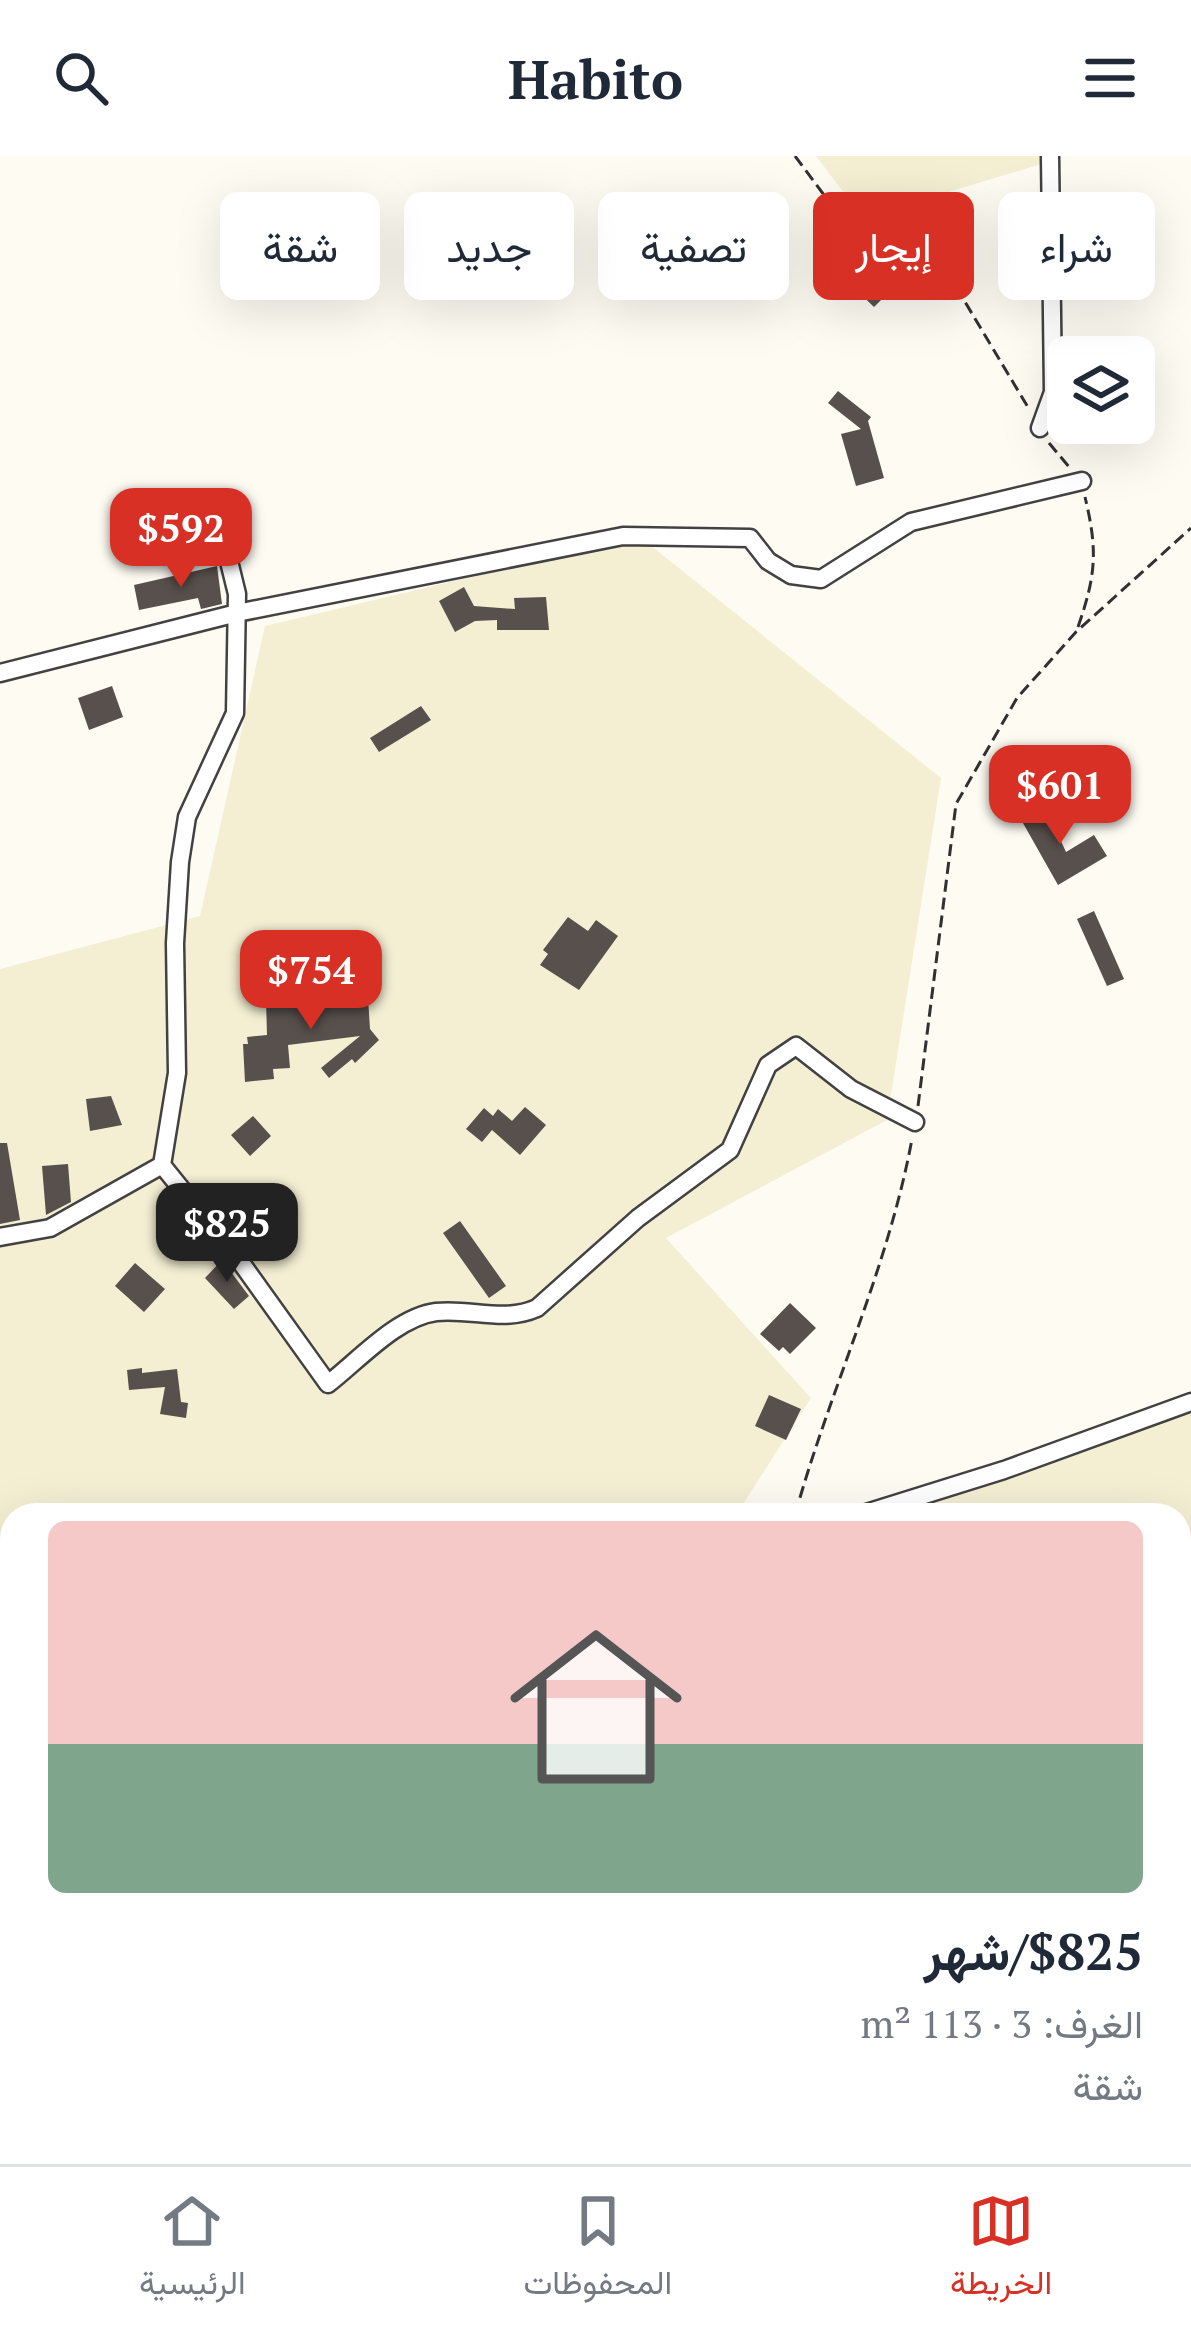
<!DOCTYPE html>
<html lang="ar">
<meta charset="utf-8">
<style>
body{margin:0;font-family:"PT Serif",Vazirmatn,serif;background:#f6f6f7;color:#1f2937;direction:rtl;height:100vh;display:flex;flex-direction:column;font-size:45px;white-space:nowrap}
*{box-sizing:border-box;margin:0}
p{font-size:39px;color:#747a83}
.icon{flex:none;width:66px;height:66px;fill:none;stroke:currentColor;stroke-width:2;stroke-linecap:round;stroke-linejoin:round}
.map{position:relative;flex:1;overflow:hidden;direction:ltr}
.side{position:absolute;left:0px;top:1347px;width:1191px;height:663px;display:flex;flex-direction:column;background:#fff;border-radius:36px 36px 0 0;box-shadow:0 12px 48px #0002;direction:rtl}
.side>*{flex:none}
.banner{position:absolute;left:36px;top:36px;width:1119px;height:108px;direction:rtl;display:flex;gap:24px}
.buttons{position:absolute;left:1047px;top:180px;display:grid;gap:24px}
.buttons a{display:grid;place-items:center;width:108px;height:108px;border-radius:18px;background:#fff;box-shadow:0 12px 48px #0002;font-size:60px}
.price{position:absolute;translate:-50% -102px;padding:0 27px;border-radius:24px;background:#d93025;color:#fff;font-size:39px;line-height:78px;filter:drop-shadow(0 3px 6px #0008)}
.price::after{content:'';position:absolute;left:50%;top:72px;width:36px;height:27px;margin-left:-18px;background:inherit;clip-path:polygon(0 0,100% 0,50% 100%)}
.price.selected{background:#222;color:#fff}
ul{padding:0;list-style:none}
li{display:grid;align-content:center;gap:24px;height:636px;padding:0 48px}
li+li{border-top:3px solid #e0e1e3}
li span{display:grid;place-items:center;height:372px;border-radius:18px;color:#555}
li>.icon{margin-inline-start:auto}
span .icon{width:216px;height:216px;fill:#fffc;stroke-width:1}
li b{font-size:51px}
.chip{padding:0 42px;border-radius:18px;background:#fff;box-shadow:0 12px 48px #0002;font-size:42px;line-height:108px}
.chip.selected{background:#d93025;color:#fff}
header{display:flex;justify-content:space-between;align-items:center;height:156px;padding:0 48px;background:#fff;font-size:54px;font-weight:700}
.tab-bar{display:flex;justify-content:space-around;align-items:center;height:168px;border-top:3px solid #e0e1e3;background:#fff;font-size:33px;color:#747a83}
.tab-bar a{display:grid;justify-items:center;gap:6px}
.tab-bar .selected{color:#d93025}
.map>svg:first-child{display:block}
.farmland{fill:#f4efd3}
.building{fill:#58504c}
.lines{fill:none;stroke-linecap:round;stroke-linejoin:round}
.street-casing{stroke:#424242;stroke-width:21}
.path{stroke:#313131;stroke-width:3;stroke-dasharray:12 6;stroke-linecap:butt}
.street{stroke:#fff;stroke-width:16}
</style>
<header><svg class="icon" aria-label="menu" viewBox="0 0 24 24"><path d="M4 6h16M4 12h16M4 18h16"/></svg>Habito<svg class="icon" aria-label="search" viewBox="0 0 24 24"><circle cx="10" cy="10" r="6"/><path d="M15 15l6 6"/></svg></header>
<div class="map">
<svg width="1191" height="2008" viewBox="0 0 1191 2008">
<rect width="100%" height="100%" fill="#fefbf3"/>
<path class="farmland" d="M816,0H1048V6L863,62Z
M640,381L941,622L887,964L666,1082L811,1242L736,1359H12V1631L0,1628V813L200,760L265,470Z
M1191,1245V2008H667L671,1998H1179V1359H861Z"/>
<path class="building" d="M829,81L888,137L874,151L816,95Z
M838,235L871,261L868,265L884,322L856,330L841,278L861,273L828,247Z
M217,410L222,448L201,453L198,442L139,454L134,429Z
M464,431L474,450L515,453L514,442L546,441L549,474H497V464L475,465L455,476L439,445Z
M112,530L123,561L89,574L78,542Z
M421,550L431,564L379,596L370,582Z
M1044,648L1066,696L1094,679L1107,700L1058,729L1019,660Z
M1094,755L1124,823L1107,830L1077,763Z
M568,761L588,775L596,764L618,780L579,834L540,809L548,798L543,794Z
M367,826L370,873L379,884L355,907L352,903L329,922L321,912L360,880L288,889L290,912L273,913L274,923L245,926L243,888H248L247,881L267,879L266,844L297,843V850L339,845V829Z
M111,940L122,969L90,975L86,943Z
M525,951L546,969L520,999L492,974L482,986L466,973L484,952L493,960L498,953L512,965Z
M253,960L271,980L250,1000L231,979Z
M0,987H7L20,1064L0,1068Z
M68,1008L71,1046L46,1059L42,1010Z
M460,1065L506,1130L489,1142L443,1077Z
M222,1104L249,1140L234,1153L205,1122Z
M135,1107L165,1133L144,1156L115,1130Z
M790,1147L816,1172L790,1198L783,1191L779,1195L760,1178Z
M142,1212V1217L177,1213L181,1246L188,1247L186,1262L160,1258L165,1231L129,1234L127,1214Z
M769,1239L801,1253L786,1284L755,1270Z
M1179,1913L1191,1914V2008H1179Z"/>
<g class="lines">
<defs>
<path id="street" d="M1040,272L1053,236L1050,0
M0,517L237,457L623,380L750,382L768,405L791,419L821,423L911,366L1082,325
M162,1009L242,1108L328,1228C359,1204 397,1161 436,1156C471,1152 504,1167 537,1152L638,1062L730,994L768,909L796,890L851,933L915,966
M162,1009L177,917L175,787L180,706L187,661L235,557L237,438L226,393
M0,1081L50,1072L162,1009
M860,1359L1004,1314L1191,1246
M0,1669L12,1672
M0,1912L12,1913
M0,1989L12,1990
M261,1998L269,2008
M51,2008V1998
M141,2008L142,1998
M518,2008L521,1998
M644,2008L647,1998"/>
</defs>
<use href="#street" class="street-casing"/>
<path class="path" d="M795,0L853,78L882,90L909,77L928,84L1029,253
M1049,287L1070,312
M1078,471C1096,419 1098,395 1085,341
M918,950L956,648L1017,542L1076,476L1191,372
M795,1359C830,1233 888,1113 912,983
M1179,1609L1191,1610
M1179,1886L1191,1887"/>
<use href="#street" class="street"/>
</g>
</svg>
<div class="buttons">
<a><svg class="icon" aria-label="layers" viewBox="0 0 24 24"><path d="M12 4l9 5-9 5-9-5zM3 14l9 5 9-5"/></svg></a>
</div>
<b class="price" style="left:181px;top:434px">$592</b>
<b class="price" style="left:1060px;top:691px">$601</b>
<b class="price" style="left:311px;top:876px">$754</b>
<b class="price selected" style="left:227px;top:1129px">$825</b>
<div class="banner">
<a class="chip">شراء</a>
<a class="chip selected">إيجار</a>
<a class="chip">تصفية</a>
<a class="chip">جديد</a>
<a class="chip">شقة</a>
</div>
<section class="side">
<ul>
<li><span style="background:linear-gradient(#f6c9c9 60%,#7fa58c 0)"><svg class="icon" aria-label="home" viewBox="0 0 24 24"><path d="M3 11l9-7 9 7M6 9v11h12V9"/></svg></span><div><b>$825/شهر</b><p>الغرف: 3 · 113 m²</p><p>شقة</p></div></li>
</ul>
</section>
</div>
<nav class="tab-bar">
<a class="selected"><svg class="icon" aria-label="map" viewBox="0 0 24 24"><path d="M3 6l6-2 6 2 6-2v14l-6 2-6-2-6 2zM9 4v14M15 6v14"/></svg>الخريطة</a>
<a><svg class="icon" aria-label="saved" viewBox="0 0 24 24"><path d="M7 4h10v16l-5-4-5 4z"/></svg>المحفوظات</a>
<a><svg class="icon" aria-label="home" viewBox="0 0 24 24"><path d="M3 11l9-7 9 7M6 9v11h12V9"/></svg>الرئيسية</a>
</nav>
